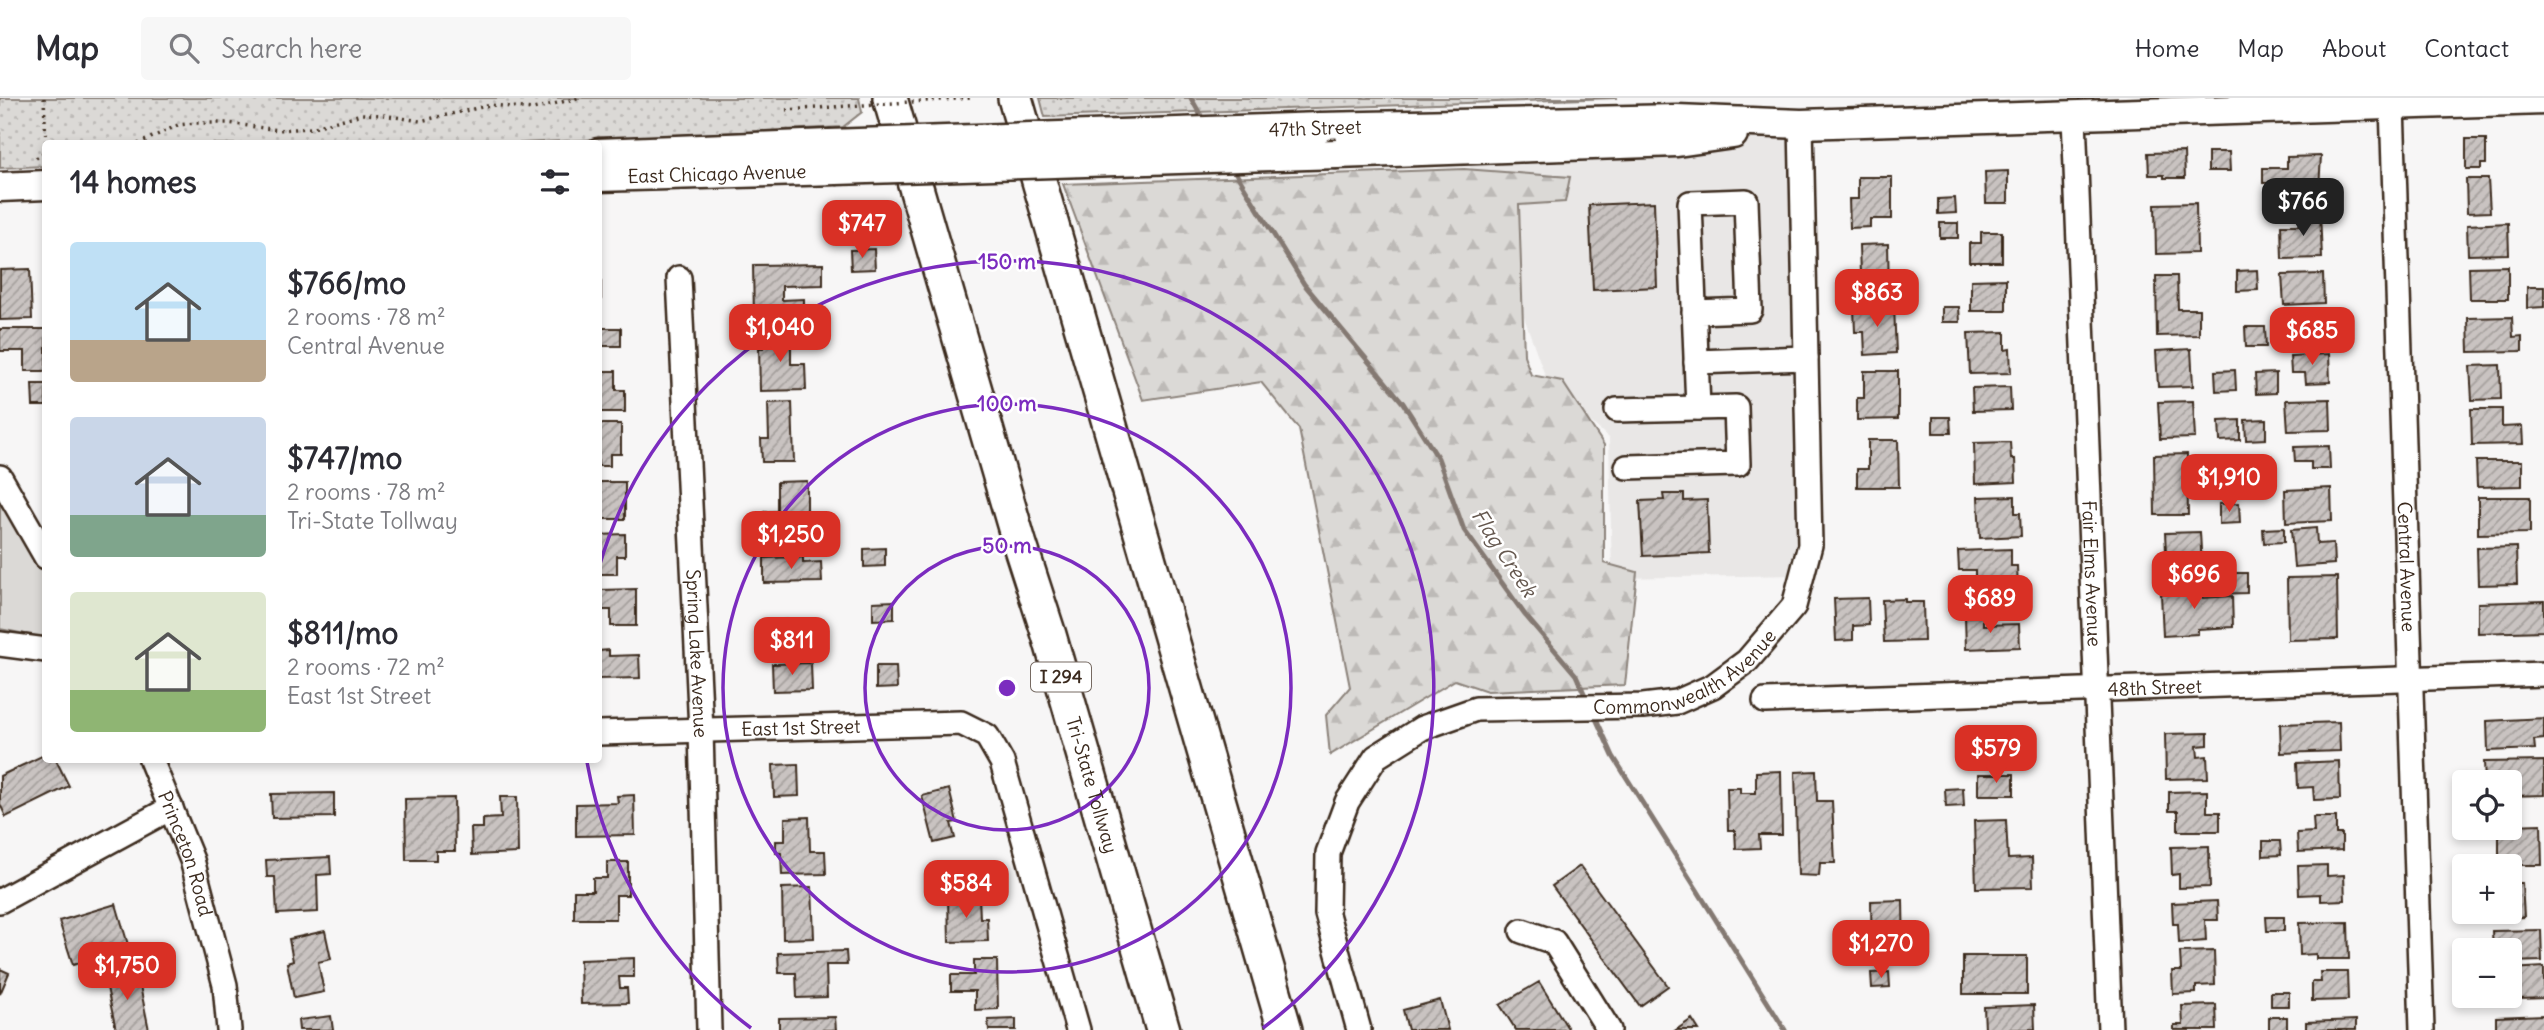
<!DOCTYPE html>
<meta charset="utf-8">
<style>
body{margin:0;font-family:Delius,sans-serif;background:#f7f7f7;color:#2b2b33;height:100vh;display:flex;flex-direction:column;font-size:26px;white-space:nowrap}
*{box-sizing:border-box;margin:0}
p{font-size:23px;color:#7c7c81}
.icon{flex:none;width:38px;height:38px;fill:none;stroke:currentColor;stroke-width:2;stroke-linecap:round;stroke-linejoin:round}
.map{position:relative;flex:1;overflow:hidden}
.side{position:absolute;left:42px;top:42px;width:560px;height:623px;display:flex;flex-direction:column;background:#fff;border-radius:7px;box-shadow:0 4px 10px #0003}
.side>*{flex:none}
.fabs{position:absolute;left:2452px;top:672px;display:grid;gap:14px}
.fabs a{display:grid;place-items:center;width:70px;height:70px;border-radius:7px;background:#fff;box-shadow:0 4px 10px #0003;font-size:35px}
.price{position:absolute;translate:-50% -60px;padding:0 16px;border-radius:14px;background:#d93025;color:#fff;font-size:23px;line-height:46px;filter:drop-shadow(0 2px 4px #0008)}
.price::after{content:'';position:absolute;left:50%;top:42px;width:21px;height:16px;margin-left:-10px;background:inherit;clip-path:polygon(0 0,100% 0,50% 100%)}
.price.current{background:#222;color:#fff}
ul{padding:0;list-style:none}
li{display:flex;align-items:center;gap:21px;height:175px;padding:0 28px}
li span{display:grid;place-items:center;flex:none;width:196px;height:140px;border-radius:7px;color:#555}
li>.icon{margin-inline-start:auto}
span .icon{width:84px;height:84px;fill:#fffc;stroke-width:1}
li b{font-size:30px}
h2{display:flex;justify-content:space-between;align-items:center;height:84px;padding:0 28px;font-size:30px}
header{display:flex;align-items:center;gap:42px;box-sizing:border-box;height:98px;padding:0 35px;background:#fff;border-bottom:2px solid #e1e1e2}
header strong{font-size:33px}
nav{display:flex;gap:38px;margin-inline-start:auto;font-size:24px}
.search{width:490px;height:63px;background:#f7f7f7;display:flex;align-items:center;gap:18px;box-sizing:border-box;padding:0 24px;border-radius:7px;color:#7c7c81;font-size:26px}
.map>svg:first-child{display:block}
.built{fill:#e9e7e6}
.grass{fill:#dbd9d6;stroke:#8b827a;stroke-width:2}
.forest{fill:url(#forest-firs);stroke:#8b827a;stroke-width:2}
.park{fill:url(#park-dots);stroke:#8b827a;stroke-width:2}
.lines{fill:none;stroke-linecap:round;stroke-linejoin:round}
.stream{stroke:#847972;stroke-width:5}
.building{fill:url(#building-hatch);stroke:#3b2a1e;stroke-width:2}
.minor-casing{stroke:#3b2a1e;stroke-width:28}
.major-casing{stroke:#3b2a1e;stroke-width:33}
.highway-casing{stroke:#3b2a1e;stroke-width:38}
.path{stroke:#3b2a1e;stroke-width:3.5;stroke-dasharray:2 5;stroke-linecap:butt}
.minor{stroke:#fff;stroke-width:23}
.major{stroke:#fff;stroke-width:28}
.highway{stroke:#fff;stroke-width:33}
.major-bridge-casing{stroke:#3b2a1e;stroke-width:33;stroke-linecap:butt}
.path-bridge{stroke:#3b2a1e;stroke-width:3.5;stroke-dasharray:2 5;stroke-linecap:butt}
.major-bridge{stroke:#fff;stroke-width:28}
.ring{fill:none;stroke:#7b2cbf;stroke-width:3.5}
.labels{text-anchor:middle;stroke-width:5;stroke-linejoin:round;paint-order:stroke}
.shield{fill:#fff;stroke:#766a62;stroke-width:2}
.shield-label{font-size:18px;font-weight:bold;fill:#3b2a1e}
.street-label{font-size:19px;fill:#3b2a1e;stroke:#fff}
.water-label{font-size:21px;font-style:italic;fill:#65584f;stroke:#fff}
.centre{fill:#7b2cbf;stroke:#fff;stroke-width:3.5}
.ring-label{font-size:21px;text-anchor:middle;font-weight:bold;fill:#7b2cbf;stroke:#fff;stroke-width:5;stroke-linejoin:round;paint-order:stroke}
</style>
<header>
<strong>Map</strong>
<div class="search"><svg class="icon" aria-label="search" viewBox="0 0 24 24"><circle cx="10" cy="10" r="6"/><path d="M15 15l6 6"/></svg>Search here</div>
<nav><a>Home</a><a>Map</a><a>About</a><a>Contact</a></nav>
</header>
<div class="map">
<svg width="2544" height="932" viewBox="0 0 2544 932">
<defs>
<pattern id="forest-firs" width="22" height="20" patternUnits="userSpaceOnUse" patternTransform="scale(1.75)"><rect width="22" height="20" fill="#dbd9d6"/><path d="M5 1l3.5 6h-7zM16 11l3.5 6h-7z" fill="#bdbab7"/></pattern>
<pattern id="park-dots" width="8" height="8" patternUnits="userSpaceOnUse" patternTransform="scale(1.75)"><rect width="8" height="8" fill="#dbd9d6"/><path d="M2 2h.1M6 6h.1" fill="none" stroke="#bdbab7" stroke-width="1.8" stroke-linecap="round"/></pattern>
<pattern id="building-hatch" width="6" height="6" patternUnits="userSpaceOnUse" patternTransform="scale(1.75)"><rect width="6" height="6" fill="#c9c3c1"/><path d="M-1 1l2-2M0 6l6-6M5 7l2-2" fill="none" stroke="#a49f9c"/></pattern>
</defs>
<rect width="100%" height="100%" fill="#f7f6f6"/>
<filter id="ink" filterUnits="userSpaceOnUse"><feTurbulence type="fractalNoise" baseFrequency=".0143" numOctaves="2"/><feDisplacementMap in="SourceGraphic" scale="14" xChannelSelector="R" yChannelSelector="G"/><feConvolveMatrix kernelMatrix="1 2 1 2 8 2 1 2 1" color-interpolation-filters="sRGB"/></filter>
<g filter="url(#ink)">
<path class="built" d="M1795,32L1805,447L1797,477L1612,480L1609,340L1548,286L1466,57Z"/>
<path class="grass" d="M0,402L3,403L45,475V540L0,531Z"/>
<path class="forest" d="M1464,71L1570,79L1565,104L1519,107L1524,257L1531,277L1562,283L1604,347V465L1637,474L1625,587L1487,593L1455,582L1330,657L1326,617L1350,589L1299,331L1261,284L1143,302L1063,86Z"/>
<path class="park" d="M0,0H859L862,14L843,29L502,46H46L45,68L0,70Z
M1040,0H1617L1045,19Z"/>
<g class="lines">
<path class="stream" d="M1191,0L1205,25
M1232,69L1304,186L1403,305L1438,360L1464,432L1525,517L1576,577L1587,602
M1593,614L1613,658L1785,932"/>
</g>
<path class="building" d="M2466,41H2486V66H2481V71H2466Z
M2184,54L2185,80H2164V77H2149L2148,55Z
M2208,54H2229L2230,73H2208Z
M2321,58L2319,90H2291V85H2263V70H2287V59Z
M2008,73V105H1986L1985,74Z
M1858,79H1892V121H1870V129L1850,130L1849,101H1858Z
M2466,81H2488L2490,114L2467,115Z
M1955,100L1956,115L1938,116V101Z
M1654,104L1657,189L1593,192L1589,107Z
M2196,105L2197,155L2156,156L2155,106Z
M2302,114H2320L2322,160L2282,161L2281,127H2302Z
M1940,125H1958V140H1940Z
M2508,125L2509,156L2468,157L2467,127Z
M1981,134H2002V164H1969V145H1981Z
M1888,146L1889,194L1853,195L1852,177L1860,176L1859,147Z
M874,151L875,171L851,172L850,152Z
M598,162H601V211H598Z
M823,166V187L782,188V202L804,201V218L754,219L753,167Z
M2508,168V201H2470L2469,169Z
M30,171L32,221L0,222V172Z
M2257,172L2258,192L2237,193V173Z
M2323,176L2324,205L2284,207L2282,177Z
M2156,178H2177L2178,211H2199V237L2157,238Z
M2006,181V213H1971V182Z
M2527,189H2544V209L2527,210Z
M1894,208L1896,255L1865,257L1864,234H1855L1854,210Z
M1942,209H1959L1960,224H1942Z
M2326,213L2327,250L2292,251L2291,215Z
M2512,219L2513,239L2522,238V253L2469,254L2468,220Z
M2245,229H2265L2266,249H2246Z
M598,230H621V248H601V259H598Z
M0,231H46V273H25V253H0Z
M763,232H791V266H805L806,292L760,293L759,250H763Z
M2005,234V252L2010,251L2011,275L1970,276L1968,235Z
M2191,251L2193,288L2158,289L2156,253Z
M2329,256L2330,284L2306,285L2305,275H2291L2290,258Z
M2500,267L2501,301L2472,302L2470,268Z
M2235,272L2236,292L2216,293L2215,273Z
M598,273H616V292H625V314H598Z
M1864,273H1898V321L1857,322V300H1864Z
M2276,275V295L2256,296L2255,276Z
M32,286H46V308H33Z
M2010,289L2011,312L1973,313L1972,290Z
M2330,301L2331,332L2288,333L2286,302Z
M2193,303L2195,340L2160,341L2158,304Z
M792,304L794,364H762L761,341H769L768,305Z
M2471,311H2502V329L2522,328L2523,346L2472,347Z
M1933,319H1950L1951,335H1933Z
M2266,321V341L2246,342L2245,322Z
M2240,322V342L2220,343L2219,323Z
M598,326H621V356H610V368H598Z
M1868,342H1898L1899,389H1857V371H1868Z
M2010,344L2011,361H2015L2016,384L1975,386L1974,345Z
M2329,348L2330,371H2311V364H2295L2294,349Z
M2187,356L2188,417H2155L2154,357Z
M2476,363H2522V388L2477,389Z
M2267,368L2268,382L2247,383V369Z
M807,383V432H764V414L777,413V384Z
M598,384H625V421H598Z
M2331,390L2332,423L2286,425L2285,392Z
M1663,396H1684V403L1707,402L1709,455L1643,458L1640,403L1664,402Z
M2015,398V415H2020L2021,438L1980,440L1978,399Z
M2478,399H2530V435L2478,436Z
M2239,405L2240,425L2219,426V406Z
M2284,430V444L2264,445L2263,431Z
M2316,430L2317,446L2333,445L2334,466L2294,469L2291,432Z
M2200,434L2202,470L2167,472L2165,435Z
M625,436V458H617V476H598V437Z
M2516,449L2517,486L2478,487L2477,450Z
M885,450V468L864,469V451Z
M2011,451V468H2017L2018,493L1975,494V472H1959L1958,453Z
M803,459V465L821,464L822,484L764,485V460Z
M2214,475H2247V495L2214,496Z
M2337,479L2338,541L2288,542L2287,480Z
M2201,484L2202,500L2232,498L2233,529L2198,531V536L2163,538L2161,496L2179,495V486Z
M636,491V528H611V512H600V492Z
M1868,500L1869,527L1853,528V542L1836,543L1834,501Z
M1905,501V504H1923L1924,543L1884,544L1882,502Z
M894,503V521L873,522V504Z
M2544,503V533L2478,535V505Z
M1983,518V527L2019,526L2020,549L1966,551L1965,519Z
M816,521L817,543L767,545V530L783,529V522Z
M609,552V558L639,557L640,580L598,581V553Z
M811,565L812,592L773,593L772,566Z
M876,568H896L897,590L876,591Z
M2544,620V641L2534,642L2535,651L2488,653L2487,623Z
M2339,624L2340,653L2281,655L2280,626Z
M2208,635V647L2197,648L2198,659L2207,658L2208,680L2166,681L2165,636Z
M2022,637L2023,657L1963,659L1962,639Z
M46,656V662H56L69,688L6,719L0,706V678Z
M2339,663L2340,701L2314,702L2313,689L2298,690L2297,665Z
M2544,663V697L2510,698V684H2485L2484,664Z
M798,666L799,698L774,699L773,667Z
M1781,673L1782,737H1759L1760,750L1736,751L1735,732H1728L1727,690H1740V695H1756V674Z
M1816,673L1817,703H1832L1835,765H1820L1819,778L1798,777L1795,674Z
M1978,676H2014V697H1978Z
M1963,690L1964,708L1946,709L1945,691Z
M949,691L957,724L951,725L955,740L934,745L922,698Z
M2207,693V714H2220V733H2178V713H2169V694Z
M334,695V719L272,720L271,696Z
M634,697L635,737L576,738V706L618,705L617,698Z
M500,699H517L518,755L472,757L471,730H483V721L501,720Z
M454,700L455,753H436V762H406L405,701Z
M809,719L810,753H825L826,776L782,777L781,755H776V743H785V720Z
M2313,719H2336V736H2342V752L2298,754L2297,735L2314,734Z
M2006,722L2008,761L2032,760L2033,789L1976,790L1974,723Z
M2541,726L2542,767H2499V730H2510V727Z
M2263,743H2280L2281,757L2263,758Z
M2209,748L2210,789L2179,790V776L2172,777L2171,749Z
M330,759L331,776L317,777L318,814L277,816L275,779H267L266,762Z
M607,764H628V797H616V821H574V793H593V780H607Z
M2327,767V778L2344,777L2345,802L2321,803V796L2299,797L2298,768Z
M1580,768L1668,888L1640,908L1552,788Z
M2510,785H2522L2524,819L2493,821V814H2510Z
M812,789L814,840L783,841L782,790Z
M979,798L980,820H987L988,843L949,844L948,799Z
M1903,802L1904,857L1872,859L1871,803Z
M2217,803L2218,822H2205L2206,843L2179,845L2178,826H2173L2172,805Z
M116,806L129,850L73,867L59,823Z
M2266,819H2284V833H2267Z
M2348,824L2349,861H2316V856L2300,857L2299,825Z
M2541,832L2542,863L2510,864V852H2493L2492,833Z
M325,833L331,861L318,864L324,894L294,900L287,865L293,863L289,841Z
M846,853L847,867H826L827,899L797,900L796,875H779L778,855Z
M2214,853L2215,887L2196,888V895L2173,896L2172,873H2181L2180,854Z
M1963,858H2027V896H1963Z
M634,860V879H619L620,890H627L628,905L581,906L580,862Z
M974,862H997L998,911L975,912V893H951V877H974Z
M2544,869V900L2494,902V898H2510V871Z
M0,871L9,875L0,896Z
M137,873L149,932H116L105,880Z
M1889,874L1890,889L1872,890L1871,875Z
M2320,874H2347L2348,902L2312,903V884H2321Z
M1539,884L1569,932H1516L1500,907Z
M2271,894H2289V908H2271Z
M1440,902L1448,932H1408L1403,912Z
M2034,907L2035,931L1985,932L1984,909Z
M2216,907L2217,932H2174V927H2183L2182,908Z
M2544,917V932H2496V919Z
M331,918L333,932H299L298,922Z
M835,919L836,932H779V920Z
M2269,919H2287V932H2269Z
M1016,921V932H989L988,922Z
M1692,921L1699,932H1676Z
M2356,922V932H2306V924Z"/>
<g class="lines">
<defs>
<g id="minor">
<path id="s1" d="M2392,7L2422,932"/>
<path id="s2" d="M2074,19L2110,932"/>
<path id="s3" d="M679,180L701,632L709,932"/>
<path d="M1694,214L1750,212L1746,103L1690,105L1698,310"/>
<path d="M1696,264L1806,260"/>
<path d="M1617,312L1736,309L1738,366L1627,369"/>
<path d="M0,379L46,459"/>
<path d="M0,546L46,552"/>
<path id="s4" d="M1765,603L2544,576"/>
<path id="s5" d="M598,635L961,625L987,638L1002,664L1078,932"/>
<path id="s6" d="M151,662L192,762L225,887L229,932"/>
<path d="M0,803L171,710"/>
<path d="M1522,833L1554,844L1609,932"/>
<path id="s7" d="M1359,932L1327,816L1328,755L1347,704L1376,659L1422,630L1476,611L1643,608L1677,604L1713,588L1747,563L1794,508L1810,447L1801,26"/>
</g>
<g id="major">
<path d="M1321,29L1677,21L1801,26L2544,2"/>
<path d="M598,55L829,46"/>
<path d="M1337,56L1677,44L1733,36"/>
<path id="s8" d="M598,79L836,72"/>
<path d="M0,89L46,87"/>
</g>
<g id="highway">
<path id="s9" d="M890,0L1019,444L1049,537L1163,932"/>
<path d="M1015,0L1285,932"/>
</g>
</defs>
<use href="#minor" class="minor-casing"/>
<use href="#major" class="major-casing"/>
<use href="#highway" class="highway-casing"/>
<path class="path" d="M44,0L46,46
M138,46L178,27L195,25H228L278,32L311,30L362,16L383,17L420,23L491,7L533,11L578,0
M36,60L43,55L46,49"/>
<use href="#minor" class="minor"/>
<use href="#major" class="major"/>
<use href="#highway" class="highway"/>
<defs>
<path id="major-bridge" d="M829,46L1321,29
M836,72L1337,56"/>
</defs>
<use href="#major-bridge" class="major-bridge-casing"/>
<path class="path-bridge" d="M786,12L972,0"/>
<use href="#major-bridge" class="major-bridge"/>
</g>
</g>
<g class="ring">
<circle cx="1007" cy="590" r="142"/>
<circle cx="1007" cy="590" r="284"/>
<path d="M751 930A426 426 0 0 1 587 664M599 469A426 426 0 1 1 1263 930"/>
</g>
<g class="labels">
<rect class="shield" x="1031" y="564.5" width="60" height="29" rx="5"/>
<g class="shield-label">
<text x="1061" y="585">I 294</text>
</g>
<g class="street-label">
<text transform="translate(1315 30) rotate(-2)" y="7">47th Street</text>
<text dy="7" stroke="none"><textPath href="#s8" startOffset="119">East Chicago Avenue</textPath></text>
<text dy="7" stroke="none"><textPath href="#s1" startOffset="462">Central Avenue</textPath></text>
<text dy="7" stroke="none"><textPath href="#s2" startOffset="457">Fair Elms Avenue</textPath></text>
<text dy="7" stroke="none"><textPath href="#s3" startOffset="376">Spring Lake Avenue</textPath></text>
<text dy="7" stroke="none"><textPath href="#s7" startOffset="620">Commonwealth Avenue</textPath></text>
<text dy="7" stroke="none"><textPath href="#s4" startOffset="390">48th Street</textPath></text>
<text dy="7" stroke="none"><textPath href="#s5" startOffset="203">East 1st Street</textPath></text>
<text dy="7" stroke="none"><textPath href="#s9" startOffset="716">Tri-State Tollway</textPath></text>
<text dy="7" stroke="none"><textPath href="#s6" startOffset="100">Princeton Road</textPath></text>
</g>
<g class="water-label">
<text transform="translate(1504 455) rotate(57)" y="7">Flag Creek</text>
</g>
</g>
<circle cx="1007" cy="590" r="10" class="centre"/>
<g class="ring-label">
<text x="1007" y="171">150 m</text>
<text x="1007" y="313">100 m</text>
<text x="1007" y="455">50 m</text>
</g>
</svg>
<div class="fabs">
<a><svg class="icon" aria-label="locate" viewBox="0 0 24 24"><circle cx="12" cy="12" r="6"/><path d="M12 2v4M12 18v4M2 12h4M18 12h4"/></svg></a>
<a>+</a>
<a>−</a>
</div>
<b class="price current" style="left:2303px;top:140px">$766</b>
<b class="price" style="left:862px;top:162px">$747</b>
<b class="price" style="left:1877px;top:231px">$863</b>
<b class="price" style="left:780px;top:266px">$1,040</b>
<b class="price" style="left:2312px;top:269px">$685</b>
<b class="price" style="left:2229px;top:416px">$1,910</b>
<b class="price" style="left:791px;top:473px">$1,250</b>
<b class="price" style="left:2194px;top:513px">$696</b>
<b class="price" style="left:1990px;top:537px">$689</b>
<b class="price" style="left:792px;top:579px">$811</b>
<b class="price" style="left:1996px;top:687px">$579</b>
<b class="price" style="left:966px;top:822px">$584</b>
<b class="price" style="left:1881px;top:882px">$1,270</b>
<b class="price" style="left:127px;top:904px">$1,750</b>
<section class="side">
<h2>14 homes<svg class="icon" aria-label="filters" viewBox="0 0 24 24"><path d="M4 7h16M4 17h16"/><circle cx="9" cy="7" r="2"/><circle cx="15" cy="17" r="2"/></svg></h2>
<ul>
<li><span style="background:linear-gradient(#bfe0f5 70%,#b9a48a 0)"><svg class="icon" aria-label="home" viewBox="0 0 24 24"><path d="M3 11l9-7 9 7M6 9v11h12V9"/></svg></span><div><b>$766/mo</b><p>2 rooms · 78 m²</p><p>Central Avenue</p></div></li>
<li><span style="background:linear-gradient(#c9d6e8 70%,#7fa58c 0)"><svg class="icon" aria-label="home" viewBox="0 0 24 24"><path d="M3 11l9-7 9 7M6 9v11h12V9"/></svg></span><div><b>$747/mo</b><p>2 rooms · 78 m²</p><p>Tri-State Tollway</p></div></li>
<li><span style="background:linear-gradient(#dfe7d0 70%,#8fb573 0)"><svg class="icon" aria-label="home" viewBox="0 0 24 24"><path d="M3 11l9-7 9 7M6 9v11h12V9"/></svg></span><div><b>$811/mo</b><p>2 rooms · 72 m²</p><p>East 1st Street</p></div></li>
</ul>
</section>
</div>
